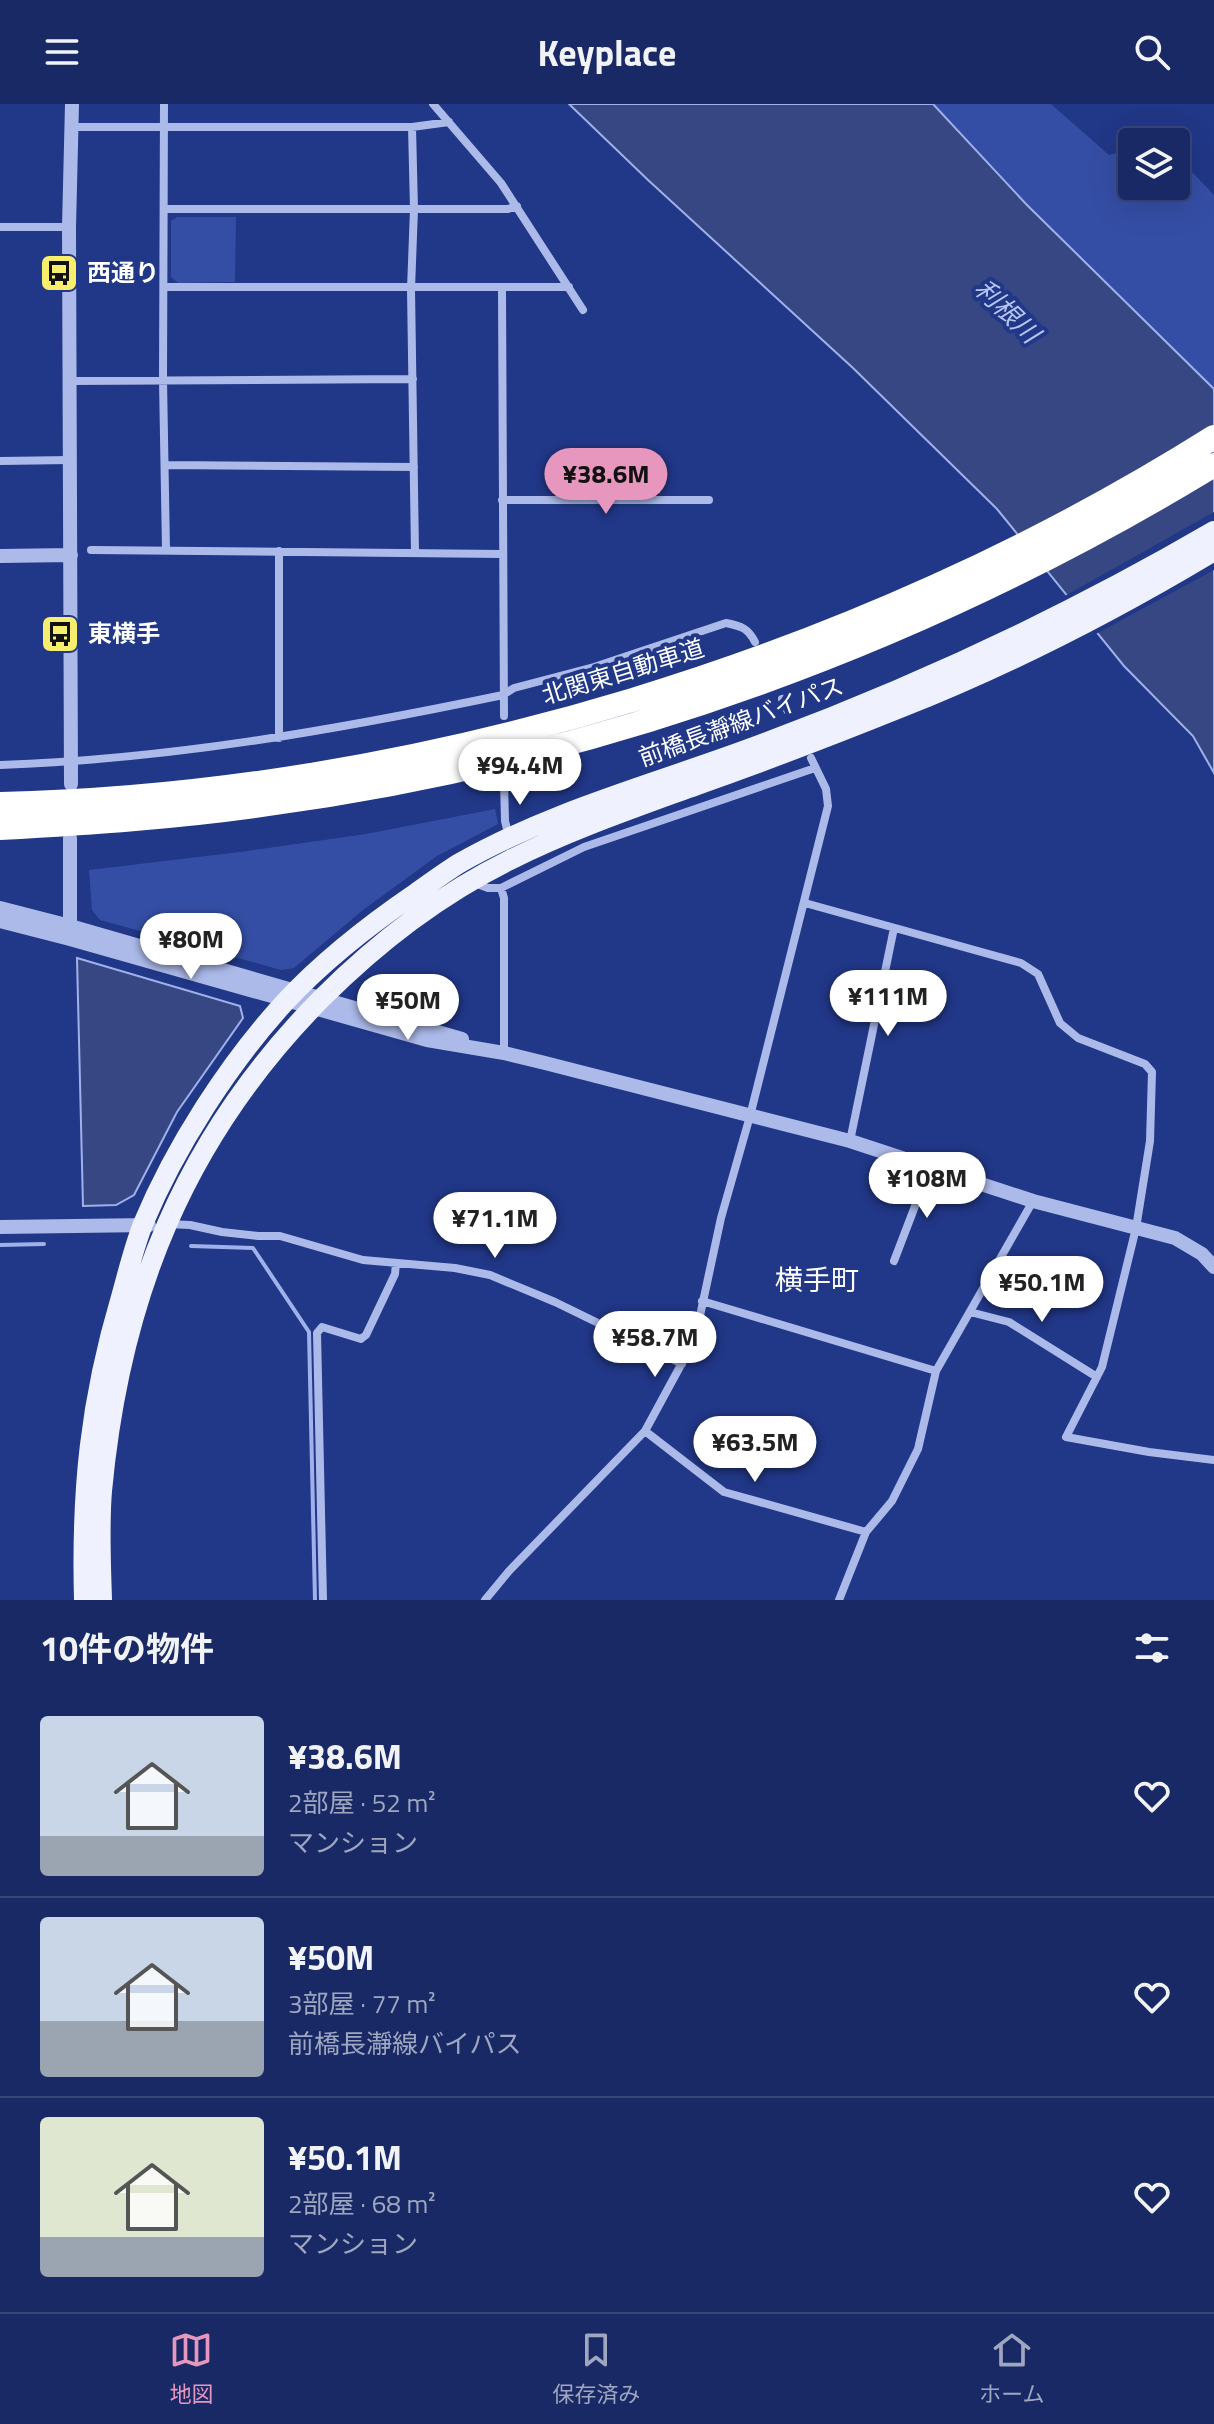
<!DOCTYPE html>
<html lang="ja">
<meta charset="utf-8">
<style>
body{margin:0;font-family:"Titillium Web","Noto Sans JP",sans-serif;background:#22316b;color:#f1f3f6;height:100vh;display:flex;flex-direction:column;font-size:30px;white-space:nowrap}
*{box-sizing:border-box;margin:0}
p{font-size:26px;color:#9fa6bf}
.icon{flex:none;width:44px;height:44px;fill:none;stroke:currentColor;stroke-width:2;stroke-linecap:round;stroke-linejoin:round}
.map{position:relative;height:1496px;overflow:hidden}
.details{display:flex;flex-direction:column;background:#192965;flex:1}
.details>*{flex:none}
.buttons{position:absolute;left:1118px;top:24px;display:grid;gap:16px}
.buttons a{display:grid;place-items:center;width:72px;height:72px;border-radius:8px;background:#192965;box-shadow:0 8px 32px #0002,0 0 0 2px #374579;font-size:40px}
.price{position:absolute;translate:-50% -68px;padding:0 18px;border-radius:28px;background:#fff;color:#222;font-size:26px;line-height:52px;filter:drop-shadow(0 2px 4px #0008)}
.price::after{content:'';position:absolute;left:50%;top:48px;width:24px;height:18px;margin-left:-12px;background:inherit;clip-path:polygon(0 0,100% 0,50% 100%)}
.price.on{background:#e797bd;color:#111}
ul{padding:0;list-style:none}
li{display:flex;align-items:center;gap:24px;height:200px;padding:0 40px}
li+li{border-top:2px solid #374579}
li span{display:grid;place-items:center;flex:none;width:224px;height:160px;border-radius:8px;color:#555}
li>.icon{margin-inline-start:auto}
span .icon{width:96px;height:96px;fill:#fffc;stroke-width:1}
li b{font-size:34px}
h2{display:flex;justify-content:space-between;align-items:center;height:96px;padding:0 40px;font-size:34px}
header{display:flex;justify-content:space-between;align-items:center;height:104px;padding:0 40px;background:#192965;font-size:36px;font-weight:700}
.menu{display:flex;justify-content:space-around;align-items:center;height:112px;border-top:2px solid #374579;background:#192965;font-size:22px;color:#9fa6bf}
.menu a{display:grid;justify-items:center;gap:4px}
.menu .on{color:#e797bd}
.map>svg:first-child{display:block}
.green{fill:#354ea5}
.water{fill:#374783;stroke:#9fb1eb;stroke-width:2}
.pier{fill:#213787}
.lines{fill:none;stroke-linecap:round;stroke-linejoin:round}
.stream{stroke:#9fb1eb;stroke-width:4}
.minor{stroke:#acbaea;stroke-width:8}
.tertiary{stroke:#acbaea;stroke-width:14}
.primary{stroke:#eff2fe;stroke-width:20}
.motorway{stroke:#fff;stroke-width:24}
.labels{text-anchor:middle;stroke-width:8;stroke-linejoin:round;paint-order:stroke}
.poi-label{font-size:24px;font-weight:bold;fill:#fff;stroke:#213787;text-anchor:start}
.street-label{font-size:24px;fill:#fff;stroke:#213787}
.water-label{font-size:26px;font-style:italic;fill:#b7c5f1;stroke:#213787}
.quarter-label{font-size:28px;fill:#fff;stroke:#213787}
</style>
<header><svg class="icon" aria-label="menu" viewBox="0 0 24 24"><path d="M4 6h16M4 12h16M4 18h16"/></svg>Keyplace<svg class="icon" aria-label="search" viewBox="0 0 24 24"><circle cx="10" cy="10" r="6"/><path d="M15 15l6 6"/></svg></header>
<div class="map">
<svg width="1214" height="1496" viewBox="0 0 1214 1496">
<rect width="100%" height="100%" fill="#213787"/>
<path class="green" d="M933,0H1051L1109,51L1132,45V82H1176V60L1194,70L1214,91V285L1026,100Z
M177,113H236L235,178L178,179L171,173V117Z
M495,705L498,720L437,752L363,806L294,864L281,866L100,816L92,806L89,766L240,748L366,730Z"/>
<path class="water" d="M569,0H933L1026,100L1214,285V669L1193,632L1124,562L997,405L853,264L648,76Z
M77,854L240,902L243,914L177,1008L134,1091L116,1101L83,1102Z"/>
<path class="pier" d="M1214,408V466L1094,531L1063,493Z"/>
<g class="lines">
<path class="stream" d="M0,1141L44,1140
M191,1142L253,1144L309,1228L315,1496"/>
<path class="minor" d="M164,0L163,276L166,446
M433,0L501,79L583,206
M71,23H412L449,18
M412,23L414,105L411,185L415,449
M165,105H508L517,102
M0,123H69
M164,183H569
M502,185L504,612
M71,277L413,275
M0,357L71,356
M166,361L414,363
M502,396H709
M91,446L502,450
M279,447V634
M782,595L787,606
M0,661C171,655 335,626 503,591L514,584L594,563L726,519C741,522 748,524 755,538
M504,676L505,717L509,733
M472,778L488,784H501L584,743L815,664
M501,784L504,794V949
M805,799L1021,859L1038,870L1060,919L1078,934L1145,960L1152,968L1150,1037L1136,1124L1102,1263L1066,1333L1149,1348L1214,1356
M850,1037L894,824
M168,1120L190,1121L222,1128L258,1132H280L363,1156L455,1164L490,1171L555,1198L682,1260
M894,1157L930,1063
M702,1197L936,1267
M970,1208L1009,1218L1097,1273
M645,1327L724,1388L866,1428
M323,1496L317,1229L322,1223L361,1235L366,1231L395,1170L396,1159
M485,1496L509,1467L645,1327L695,1235L721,1114L750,1012L828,702L826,685L811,654
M839,1496L866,1428L892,1397L918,1345L936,1267L1033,1097"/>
<path class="tertiary" d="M0,452L71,451
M71,680L69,123L72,0
M70,734V830
M0,804L70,822L462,935
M0,817L70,835L427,936L504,949L545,959L850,1037L1033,1097L1175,1134L1202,1150L1214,1163
M0,1123L149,1121"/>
<path class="primary" d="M84,1496C81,1387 90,1297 121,1193C128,1168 134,1143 143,1120C175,1043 229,959 285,898C324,856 369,821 416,789C430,779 444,769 458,760C547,709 647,682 743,647C907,587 1063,515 1214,427
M102,1496C101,1460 99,1423 102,1387C120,1194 184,1033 322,894C377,839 441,790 510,756C570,726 634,704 697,681C765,657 833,631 900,604C1009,561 1114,507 1214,447"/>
<path class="motorway" d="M0,700C417,691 862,555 1214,333
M0,724C90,719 180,713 269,700C603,655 927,536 1214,361"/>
</g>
<defs>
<symbol id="bus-square" viewBox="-11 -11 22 22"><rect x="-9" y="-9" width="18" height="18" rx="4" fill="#f7ee6d" stroke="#213787"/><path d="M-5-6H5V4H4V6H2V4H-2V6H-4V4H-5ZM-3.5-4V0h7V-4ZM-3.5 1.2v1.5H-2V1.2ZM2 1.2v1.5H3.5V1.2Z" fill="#111"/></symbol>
</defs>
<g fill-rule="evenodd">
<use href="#bus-square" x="37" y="147" width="44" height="44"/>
<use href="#bus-square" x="38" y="508" width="44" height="44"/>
</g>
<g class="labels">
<g class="poi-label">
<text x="87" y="177">西通り</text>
<text x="88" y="538">東横手</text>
</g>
<g class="street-label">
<text transform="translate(623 568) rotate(-17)" y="8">北関東自動車道</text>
<text transform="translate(741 618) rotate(-20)" y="8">前橋長瀞線バイパス</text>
</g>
<g class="water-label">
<text transform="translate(1007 207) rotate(44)" y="9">利根川</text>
</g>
<g class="quarter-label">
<text x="817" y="1186">横手町</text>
</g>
</g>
</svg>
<div class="buttons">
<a><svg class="icon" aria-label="layers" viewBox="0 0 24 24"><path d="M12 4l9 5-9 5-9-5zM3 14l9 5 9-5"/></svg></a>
</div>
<b class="price on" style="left:606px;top:412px">¥38.6M</b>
<b class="price" style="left:520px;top:703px">¥94.4M</b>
<b class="price" style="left:191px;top:877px">¥80M</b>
<b class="price" style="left:888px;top:934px">¥111M</b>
<b class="price" style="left:408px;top:938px">¥50M</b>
<b class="price" style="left:927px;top:1116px">¥108M</b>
<b class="price" style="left:495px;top:1156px">¥71.1M</b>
<b class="price" style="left:1042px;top:1220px">¥50.1M</b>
<b class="price" style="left:655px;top:1275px">¥58.7M</b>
<b class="price" style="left:755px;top:1380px">¥63.5M</b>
</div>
<section class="details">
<h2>10件の物件<svg class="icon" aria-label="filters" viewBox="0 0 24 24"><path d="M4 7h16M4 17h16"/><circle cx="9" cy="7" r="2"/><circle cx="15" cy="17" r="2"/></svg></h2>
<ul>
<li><span style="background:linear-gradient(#c9d6e8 75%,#9aa5b1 0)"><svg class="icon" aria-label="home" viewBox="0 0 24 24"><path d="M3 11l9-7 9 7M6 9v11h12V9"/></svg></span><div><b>¥38.6M</b><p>2部屋 · 52 m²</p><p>マンション</p></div><svg class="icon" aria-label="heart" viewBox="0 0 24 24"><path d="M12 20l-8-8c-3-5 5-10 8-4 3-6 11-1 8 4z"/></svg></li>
<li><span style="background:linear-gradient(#c9d6e8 65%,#9aa5b1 0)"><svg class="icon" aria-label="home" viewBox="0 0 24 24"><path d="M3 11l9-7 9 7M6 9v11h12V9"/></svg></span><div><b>¥50M</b><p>3部屋 · 77 m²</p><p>前橋長瀞線バイパス</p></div><svg class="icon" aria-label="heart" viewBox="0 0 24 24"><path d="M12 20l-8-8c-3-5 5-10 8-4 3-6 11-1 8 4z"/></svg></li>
<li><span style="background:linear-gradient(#dfe7d0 75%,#9aa5b1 0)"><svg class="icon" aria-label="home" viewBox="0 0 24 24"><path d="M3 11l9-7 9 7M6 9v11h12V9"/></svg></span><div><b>¥50.1M</b><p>2部屋 · 68 m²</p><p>マンション</p></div><svg class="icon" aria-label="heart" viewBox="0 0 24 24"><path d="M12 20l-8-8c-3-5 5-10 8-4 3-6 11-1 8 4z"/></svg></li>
</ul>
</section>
<nav class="menu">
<a class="on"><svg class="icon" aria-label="map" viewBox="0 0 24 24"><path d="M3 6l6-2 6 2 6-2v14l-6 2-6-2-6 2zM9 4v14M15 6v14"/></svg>地図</a>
<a><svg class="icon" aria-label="saved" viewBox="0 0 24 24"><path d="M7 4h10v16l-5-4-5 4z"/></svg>保存済み</a>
<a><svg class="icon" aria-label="home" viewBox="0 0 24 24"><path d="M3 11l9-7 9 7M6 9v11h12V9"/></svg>ホーム</a>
</nav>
